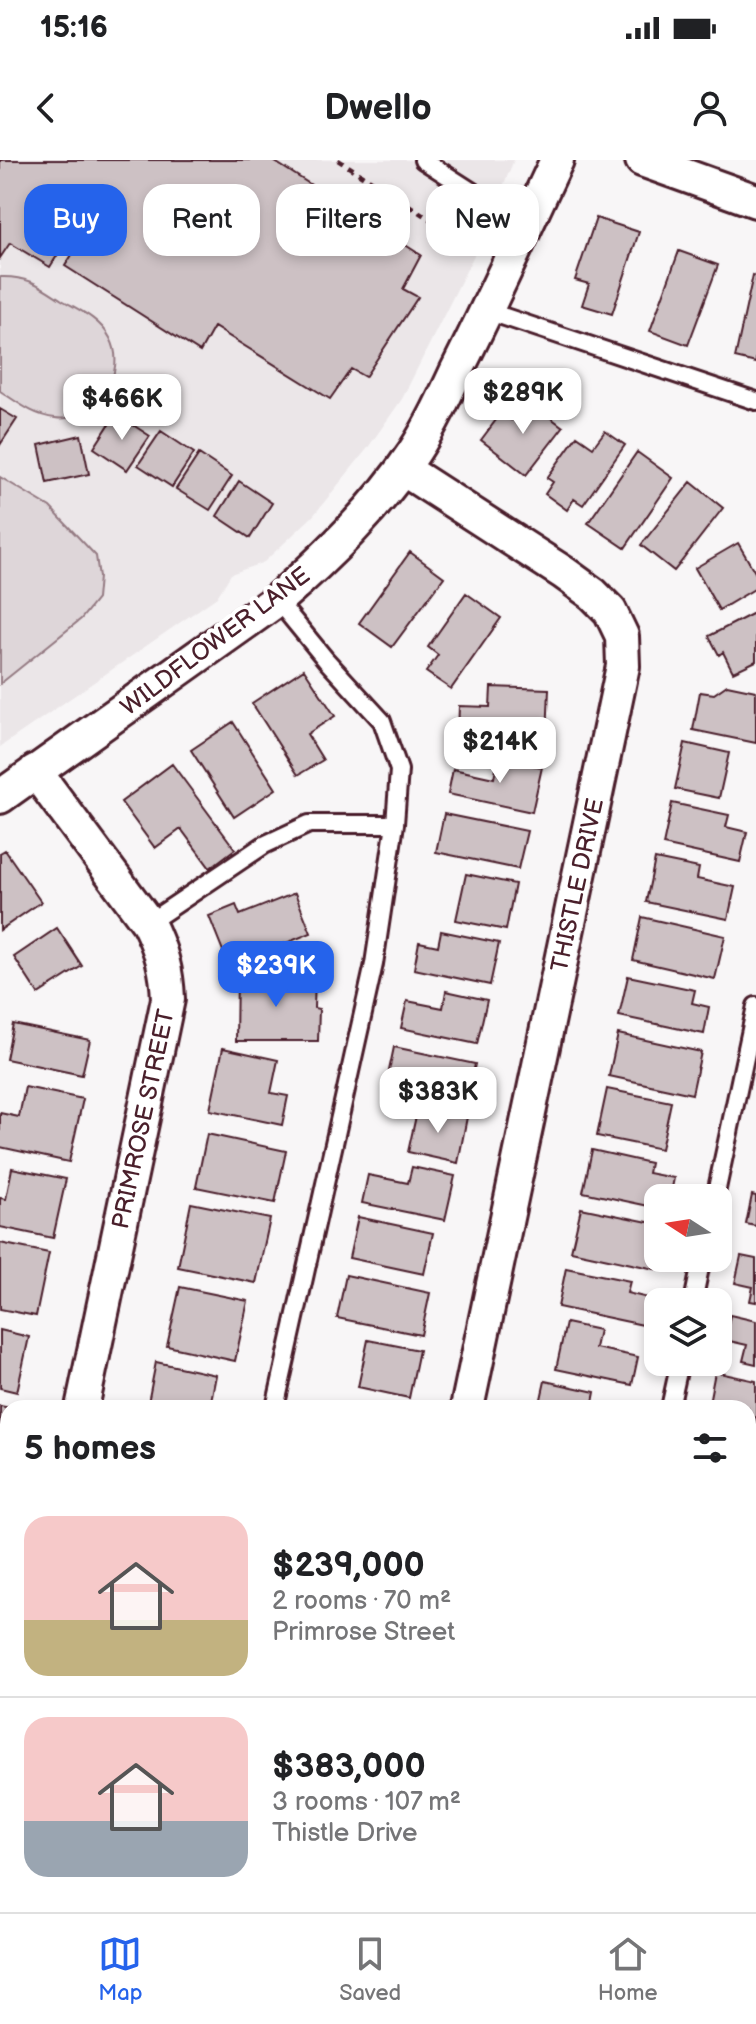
<!DOCTYPE html>
<meta charset="utf-8">
<style>
body{margin:0;font-family:"Balsamiq Sans",sans-serif;background:#f6f6f6;color:#202124;height:100vh;display:flex;flex-direction:column;font-size:30px;white-space:nowrap}
*{box-sizing:border-box;margin:0}
p{font-size:26px;color:#757577}
.icon{flex:none;width:44px;height:44px;fill:none;stroke:currentColor;stroke-width:2;stroke-linecap:round;stroke-linejoin:round}
.map{position:relative;flex:1;overflow:hidden}
.sheet{position:absolute;left:0px;top:1240px;width:756px;height:512px;display:flex;flex-direction:column;background:#fff;border-radius:24px 24px 0 0;box-shadow:0 4px 12px #0003}
.sheet>*{flex:none}
.hud{position:absolute;left:24px;top:24px;width:708px;height:72px;display:flex;gap:16px}
.needle{width:52px;rotate:282deg}
.buttons{position:absolute;left:644px;top:1024px;display:grid;gap:16px}
.buttons a{display:grid;place-items:center;width:88px;height:88px;border-radius:16px;background:#fff;box-shadow:0 4px 12px #0003;font-size:40px}
.price{position:absolute;translate:-50% -68px;padding:0 18px;border-radius:16px;background:#fff;color:#222;font-size:26px;line-height:52px;filter:drop-shadow(0 2px 4px #0008)}
.price::after{content:'';position:absolute;left:50%;top:48px;width:24px;height:18px;margin-left:-12px;background:inherit;clip-path:polygon(0 0,100% 0,50% 100%)}
.price.on{background:#2563eb;color:#fff}
ul{padding:0;list-style:none}
li{display:flex;align-items:center;gap:24px;height:200px;padding:0 24px}
li+li{border-top:2px solid #e0e0e0}
li span{display:grid;place-items:center;flex:none;width:224px;height:160px;border-radius:24px;color:#555}
li>.icon{margin-inline-start:auto}
span .icon{width:96px;height:96px;fill:#fffc;stroke-width:1}
li b{font-size:34px}
h2{display:flex;justify-content:space-between;align-items:center;height:96px;padding:0 24px;font-size:34px}
.tag{padding:0 28px;border-radius:24px;background:#fff;box-shadow:0 4px 12px #0003;font-size:28px;line-height:72px}
.tag.on{background:#2563eb;color:#fff}
.status{display:flex;justify-content:space-between;align-items:center;height:56px;padding:0 40px;background:#fff;direction:ltr}
.status svg{height:22px;fill:currentColor}
header{display:flex;justify-content:space-between;align-items:center;height:104px;padding:0 24px;background:#fff;font-size:36px;font-weight:800}
.menu{display:flex;justify-content:space-around;align-items:center;height:112px;border-top:2px solid #e0e0e0;background:#fff;font-size:22px;color:#757577}
.menu a{display:grid;justify-items:center;gap:4px}
.menu .on{color:#2563eb}
.map>svg:first-child{display:block}
.built{fill:#ebe6e8}
.green{fill:#ded6d9;stroke:#947a82;stroke-width:2}
.building{fill:#cdc1c4;stroke:#4a1f2b;stroke-width:2}
.lines{fill:none;stroke-linecap:round;stroke-linejoin:round}
.service-casing{stroke:#4a1f2b;stroke-width:22}
.minor-casing{stroke:#4a1f2b;stroke-width:38}
.path{stroke:#4a1f2b;stroke-width:5;stroke-dasharray:6 6;stroke-linecap:butt}
.service{stroke:#fff;stroke-width:16}
.minor{stroke:#fff;stroke-width:32}
.labels{text-anchor:middle;stroke-width:8;stroke-linejoin:round;paint-order:stroke}
.street-label{font-size:24px;fill:#4a1f2b;stroke:#fff}
</style>
<div class="status"><b>15:16</b><svg viewBox="0 0 49 12"><path d="M0 12V9h3v3zM5 12V6h3v6zM10 12V3h3v9zM15 12V0h3v12zM26 1h20v11H26zM47 4h2v5h-2z"/></svg></div>
<header><svg class="icon" aria-label="back" viewBox="0 0 24 24"><path d="M15 5l-7 7 7 7"/></svg>Dwello<svg class="icon" aria-label="person" viewBox="0 0 24 24"><circle cx="12" cy="8" r="4"/><path d="M4 21q1-7 8-7t8 7"/></svg></header>
<div class="map">
<svg width="756" height="1752" viewBox="0 0 756 1752">
<rect width="100%" height="100%" fill="#f8f6f7"/>
<filter id="ink" filterUnits="userSpaceOnUse"><feTurbulence type="fractalNoise" baseFrequency=".0125" numOctaves="2"/><feDisplacementMap in="SourceGraphic" scale="16" xChannelSelector="R" yChannelSelector="G"/><feConvolveMatrix kernelMatrix="1 2 1 2 8 2 1 2 1" color-interpolation-filters="sRGB"/></filter>
<g filter="url(#ink)">
<path class="built" d="M0,0H514L474,95L402,239L367,289L313,356L264,402L231,414L217,437L0,587Z"/>
<path class="green" d="M0,117C28,116 39,125 62,140C79,150 100,159 110,178C129,213 95,264 55,258C34,256 17,242 0,231Z
M0,317L50,347L96,396L99,417L97,439L81,459L0,524Z"/>
<path class="building" d="M0,0H272L421,95L403,129L418,137L365,217L351,209L330,239L214,167L200,192L65,106L75,90L65,83L50,107L10,83L0,98Z
M596,58L639,72L612,154L582,145L589,124L575,120Z
M679,91L718,105L688,185L650,171Z
M753,115L756,116V203L735,198Z
M527,240L563,267L526,315L481,280L502,252L511,260Z
M0,249L17,259L0,285Z
M116,254L150,276L127,310L94,288Z
M161,271L194,293L172,327L138,305Z
M605,271L625,285L583,345L574,339L567,350L545,334L553,322L547,318L577,276L593,287Z
M81,275L89,314L47,323L39,285Z
M637,292L673,318L625,388L588,363Z
M199,294L232,316L210,350L176,329Z
M239,321L272,343L250,378L217,356Z
M691,322L723,348L674,411L641,385Z
M738,383L756,414V428L719,450L695,408Z
M410,392L444,417L392,487L359,463Z
M466,433L501,458L451,529L426,512L438,495L428,487Z
M756,452V501L733,512L723,492L719,495L709,476Z
M304,509L335,556L307,574L323,600L298,615L252,543Z
M727,525L756,531V583L693,570L700,532L714,534Z
M491,527L549,529L547,576L458,573L459,546L490,547Z
M233,562L276,629L234,657L191,590Z
M685,583L729,593L719,638L675,629Z
M498,598L542,607L532,652L448,634L453,609L494,618Z
M172,604L235,689L210,708L181,669L155,688L121,642Z
M672,643L729,655L726,667L747,672L740,702L663,685Z
M444,654L527,671L518,709L436,692Z
M5,690L41,742L0,770V693Z
M655,699L699,708L697,719L735,727L728,759L646,742Z
M466,714L515,724L506,770L456,760Z
M295,733L311,773L229,806L209,756L236,745L240,755Z
M642,757L725,776L715,819L633,800Z
M57,768L82,806L38,834L14,797Z
M441,771L499,783L490,825L414,809L419,782L438,786Z
M237,815L315,816L314,848L319,849L318,881H236Z
M628,816L695,830L692,843L709,847L704,874L619,856Z
M446,831L487,840L477,884L401,868L407,841L443,848Z
M13,864L90,880L82,915L6,899Z
M618,874L701,892L692,934L609,916Z
M394,887L475,904L467,942L386,925Z
M223,888L278,900L271,933L288,936L282,965L210,950Z
M25,927L83,939L69,1002L0,987V953L19,957Z
M607,929L671,942L661,989L597,976Z
M418,947L467,957L458,1003L408,992Z
M207,974L286,991L275,1043L196,1027Z
M592,990L650,1003L648,1013L674,1018L670,1038H658V1048L583,1032Z
M412,1007L455,1016L445,1060L362,1043L368,1015L408,1023Z
M12,1008L66,1019L53,1078L0,1067V1038L6,1039Z
M752,1035L756,1036V1066L746,1064Z
M191,1043L270,1059L256,1123L178,1107Z
M581,1048L658,1064V1093L655,1109L571,1091Z
M358,1057L433,1073L424,1114L349,1098Z
M0,1083L49,1093L36,1156L0,1149Z
M741,1096L756,1099V1142L750,1141L753,1127L735,1123Z
M566,1108L630,1121L627,1133L648,1138L643,1165L558,1147Z
M346,1115L430,1133L421,1175L337,1158Z
M180,1127L248,1141L235,1201L167,1186Z
M730,1155L756,1161V1204L743,1201L747,1185L725,1180Z
M566,1163L599,1170L595,1188L638,1197L632,1225L556,1209Z
M0,1170L29,1177L17,1232L0,1228Z
M368,1180L419,1190L409,1238L358,1227Z
M156,1202L216,1215L211,1241L235,1248H147Z
M715,1212L756,1221V1264L748,1262V1248H708Z
M545,1221L595,1232L592,1248H539Z
M0,1246L11,1248H8V1289L4,1313L0,1312Z
M748,1276L756,1278V1320L748,1319Z
M748,1338L756,1340V1388L748,1386Z
M748,1397L756,1399V1441L748,1439Z
M79,1744H125L123,1752Z
M236,1744H294L293,1752H274Z
M601,1744H678L688,1746L687,1752H600Z"/>
<g class="lines">
<defs>
<path id="service" d="M423,0L526,66
M487,151L756,241
M148,763L264,685L309,664H395
M715,1038L756,846
M693,1142L702,1098
M275,1248L374,804L395,664L399,610L382,561L326,500L277,440
M670,1248L680,1202
M169,1752L171,1744
M560,1752L562,1744"/>
<path id="minor" d="M642,0L756,41
M403,309L564,413L593,434L610,451L622,476L623,506L467,1248
M35,611L148,763C161,789 167,811 168,839L82,1248
M0,637L277,440C328,396 377,348 414,292C431,266 444,238 457,210C492,141 524,70 557,0
M0,1640L8,1602
M361,1752L362,1744
M755,1752L756,1746"/>
</defs>
<use href="#service" class="service-casing"/>
<use href="#minor" class="minor-casing"/>
<path class="path" d="M338,0L480,91"/>
<use href="#service" class="service"/>
<use href="#minor" class="minor"/>
</g>
</g>
<g class="labels">
<g class="street-label">
<text transform="translate(215 481) rotate(-37)" y="8">WILDFLOWER LANE</text>
<text transform="translate(577 725) rotate(-78)" y="8">THISTLE DRIVE</text>
<text transform="translate(143 959) rotate(-78)" y="8">PRIMROSE STREET</text>
</g>
</g>
</svg>
<div class="buttons">
<a><svg class="needle" viewBox="-14 -14 28 28"><path d="M0-13l5 13h-10z" fill="#e53935"/><path d="M0 13l5-13h-10z" fill="#757577"/></svg></a>
<a><svg class="icon" aria-label="layers" viewBox="0 0 24 24"><path d="M12 4l9 5-9 5-9-5zM3 14l9 5 9-5"/></svg></a>
</div>
<b class="price" style="left:523px;top:276px">$289K</b>
<b class="price" style="left:122px;top:282px">$466K</b>
<b class="price" style="left:500px;top:625px">$214K</b>
<b class="price on" style="left:276px;top:849px">$239K</b>
<b class="price" style="left:438px;top:975px">$383K</b>
<div class="hud">
<a class="tag on">Buy</a>
<a class="tag">Rent</a>
<a class="tag">Filters</a>
<a class="tag">New</a>
</div>
<section class="sheet">
<h2>5 homes<svg class="icon" aria-label="filters" viewBox="0 0 24 24"><path d="M4 7h16M4 17h16"/><circle cx="9" cy="7" r="2"/><circle cx="15" cy="17" r="2"/></svg></h2>
<ul>
<li><span style="background:linear-gradient(#f6c9c9 65%,#c2b280 0)"><svg class="icon" aria-label="home" viewBox="0 0 24 24"><path d="M3 11l9-7 9 7M6 9v11h12V9"/></svg></span><div><b>$239,000</b><p>2 rooms · 70 m²</p><p>Primrose Street</p></div></li>
<li><span style="background:linear-gradient(#f6c9c9 65%,#9aa5b1 0)"><svg class="icon" aria-label="home" viewBox="0 0 24 24"><path d="M3 11l9-7 9 7M6 9v11h12V9"/></svg></span><div><b>$383,000</b><p>3 rooms · 107 m²</p><p>Thistle Drive</p></div></li>
</ul>
</section>
</div>
<nav class="menu">
<a class="on"><svg class="icon" aria-label="map" viewBox="0 0 24 24"><path d="M3 6l6-2 6 2 6-2v14l-6 2-6-2-6 2zM9 4v14M15 6v14"/></svg>Map</a>
<a><svg class="icon" aria-label="saved" viewBox="0 0 24 24"><path d="M7 4h10v16l-5-4-5 4z"/></svg>Saved</a>
<a><svg class="icon" aria-label="home" viewBox="0 0 24 24"><path d="M3 11l9-7 9 7M6 9v11h12V9"/></svg>Home</a>
</nav>
